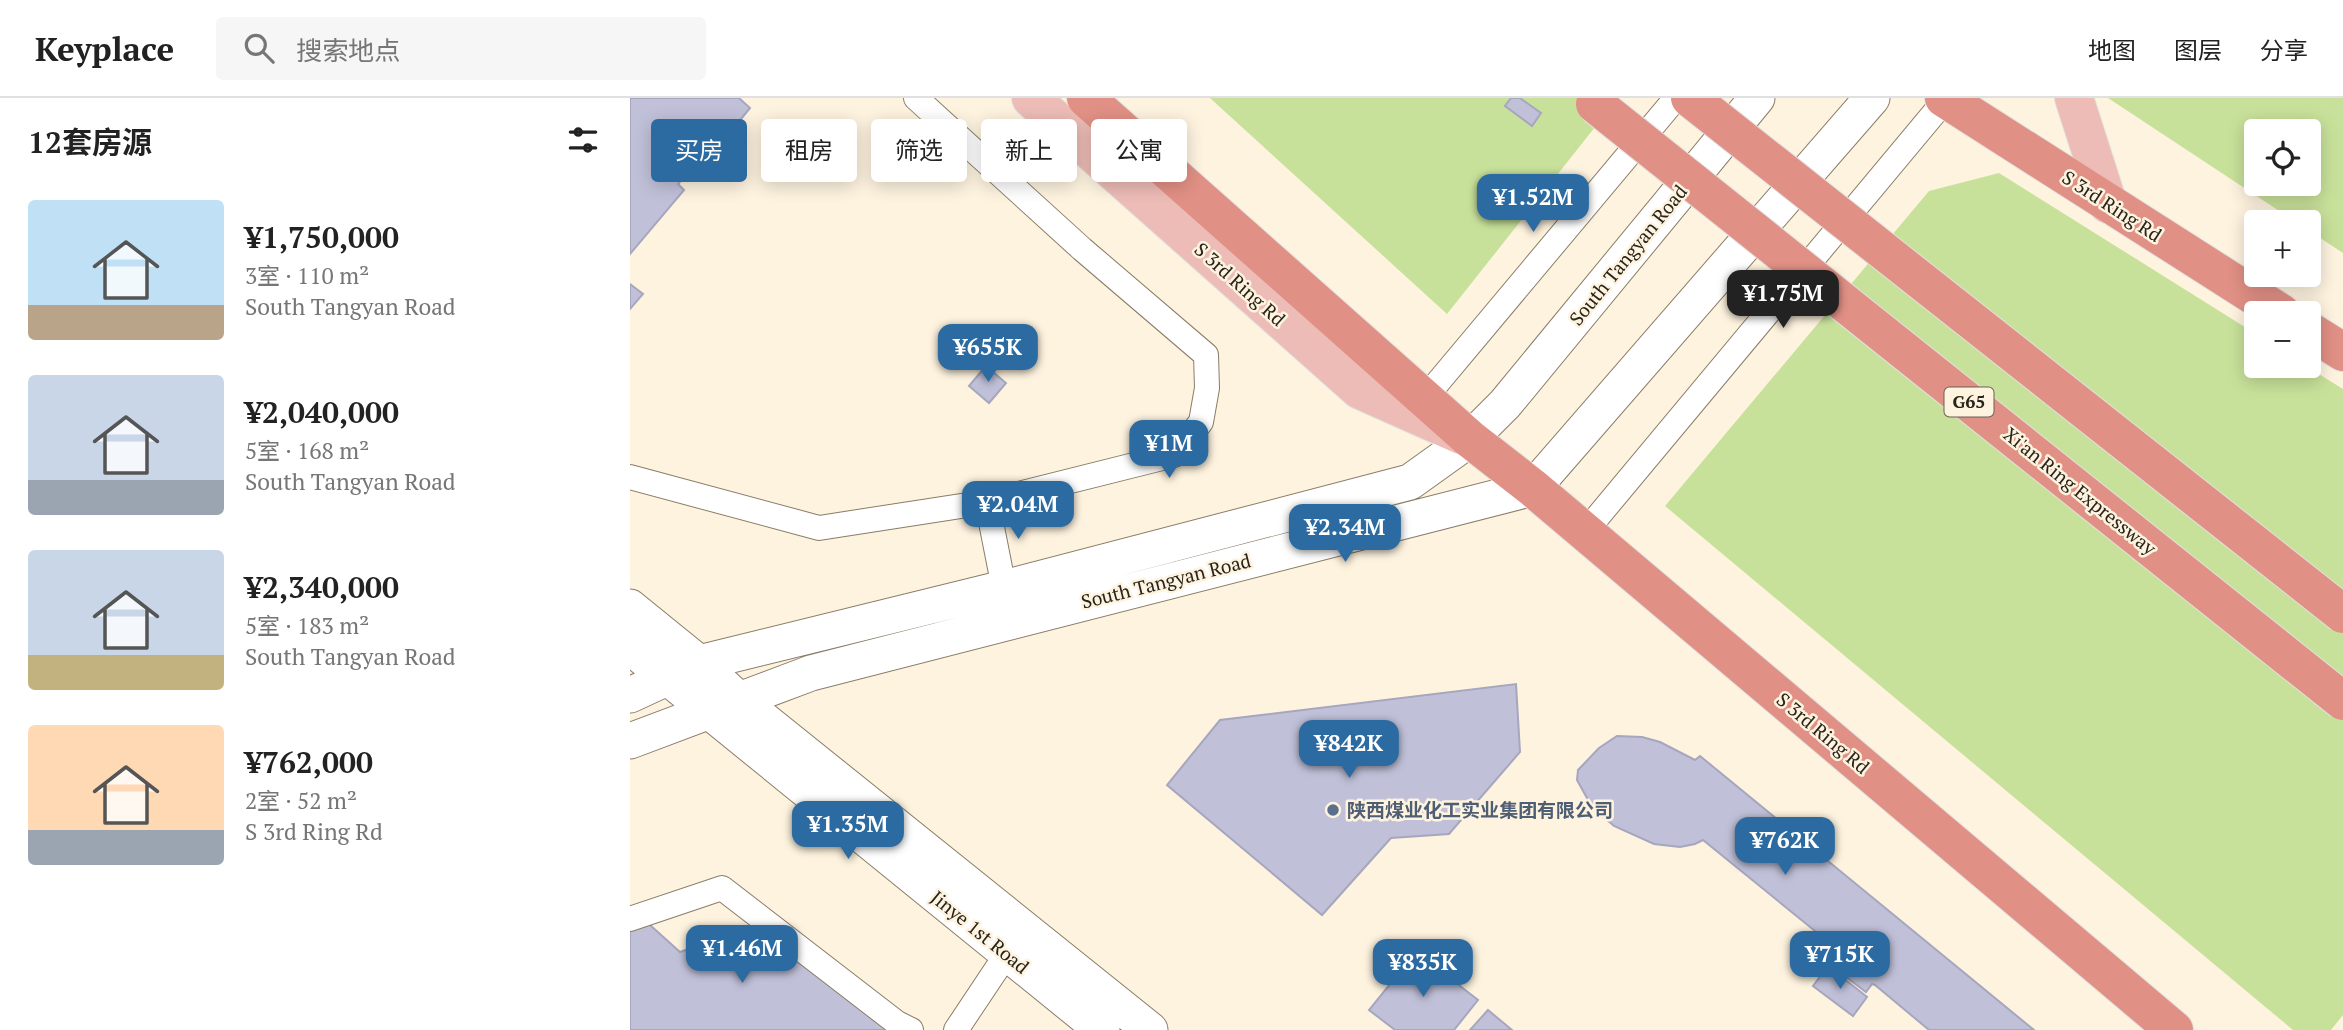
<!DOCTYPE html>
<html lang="zh">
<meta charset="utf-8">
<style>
body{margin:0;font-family:"PT Serif","Noto Sans SC",serif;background:#f6f6f6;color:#222;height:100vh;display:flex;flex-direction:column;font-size:26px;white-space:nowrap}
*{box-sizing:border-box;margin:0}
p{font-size:23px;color:#767676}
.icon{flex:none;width:38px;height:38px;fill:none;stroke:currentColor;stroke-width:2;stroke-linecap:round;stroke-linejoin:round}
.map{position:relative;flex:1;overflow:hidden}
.side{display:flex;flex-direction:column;background:#fff;width:630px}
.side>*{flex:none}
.top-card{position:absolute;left:21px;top:21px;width:665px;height:63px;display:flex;gap:14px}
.fabs{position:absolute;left:1614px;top:21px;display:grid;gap:14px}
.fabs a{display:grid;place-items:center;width:77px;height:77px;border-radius:7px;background:#fff;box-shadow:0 4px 18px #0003;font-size:35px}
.price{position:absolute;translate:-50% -60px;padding:0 16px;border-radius:14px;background:#2b6ba1;color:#fff;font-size:23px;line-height:46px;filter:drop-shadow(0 2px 4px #0008)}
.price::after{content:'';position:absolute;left:50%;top:42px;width:21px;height:16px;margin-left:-10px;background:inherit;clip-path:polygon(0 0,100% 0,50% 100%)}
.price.current{background:#222;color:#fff}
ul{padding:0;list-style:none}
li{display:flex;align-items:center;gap:21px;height:175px;padding:0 28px}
li span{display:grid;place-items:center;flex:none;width:196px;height:140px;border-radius:7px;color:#555}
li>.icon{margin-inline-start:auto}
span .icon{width:84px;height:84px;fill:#fffc;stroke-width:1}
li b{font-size:30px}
h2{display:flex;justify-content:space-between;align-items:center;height:84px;padding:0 28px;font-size:30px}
.tag{padding:0 24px;border-radius:7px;background:#fff;box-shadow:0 4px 18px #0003;font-size:24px;line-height:63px}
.tag.current{background:#2b6ba1;color:#fff}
header{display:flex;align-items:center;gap:42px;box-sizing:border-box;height:98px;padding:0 35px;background:#fff;border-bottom:2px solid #e0e0e0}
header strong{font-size:33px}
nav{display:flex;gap:38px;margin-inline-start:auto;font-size:24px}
.search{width:490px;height:63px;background:#f6f6f6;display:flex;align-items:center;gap:18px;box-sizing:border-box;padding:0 24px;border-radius:7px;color:#767676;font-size:26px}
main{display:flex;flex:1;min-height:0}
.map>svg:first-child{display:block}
.green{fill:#c8e19a;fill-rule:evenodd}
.building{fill:#c0c0d9;stroke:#a6a6be;stroke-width:2}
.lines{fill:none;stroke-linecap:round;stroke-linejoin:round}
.street-casing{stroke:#8a7d68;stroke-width:26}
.secondary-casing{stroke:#8a7d68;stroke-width:37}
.primary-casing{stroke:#e1e0df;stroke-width:40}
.highway-casing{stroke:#e1e0df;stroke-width:40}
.street{stroke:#fff;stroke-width:24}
.secondary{stroke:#fff;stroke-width:35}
.primary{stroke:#edbcb6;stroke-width:38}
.highway{stroke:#e19085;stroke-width:38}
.highway-bridge-casing{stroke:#e1e0df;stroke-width:40;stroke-linecap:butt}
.highway-bridge{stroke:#e19085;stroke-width:38}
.service-dot{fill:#5c6f8a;stroke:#fef3df;stroke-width:2.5}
.labels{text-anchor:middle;stroke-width:5;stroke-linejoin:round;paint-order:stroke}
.shield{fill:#fef3df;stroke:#686156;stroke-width:2}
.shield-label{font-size:18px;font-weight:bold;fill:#28231b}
.street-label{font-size:19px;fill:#28231b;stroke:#fef3df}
.service-label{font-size:19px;font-weight:bold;fill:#4e5e75;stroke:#fef3df;text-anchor:start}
</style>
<header>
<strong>Keyplace</strong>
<div class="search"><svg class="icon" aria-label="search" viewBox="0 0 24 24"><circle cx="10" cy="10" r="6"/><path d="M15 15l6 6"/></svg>搜索地点</div>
<nav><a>地图</a><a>图层</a><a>分享</a></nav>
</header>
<main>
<section class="side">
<h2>12套房源<svg class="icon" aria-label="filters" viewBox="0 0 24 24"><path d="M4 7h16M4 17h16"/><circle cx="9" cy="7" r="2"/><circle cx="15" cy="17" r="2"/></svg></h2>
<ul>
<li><span style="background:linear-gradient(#bfe0f5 75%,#b9a48a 0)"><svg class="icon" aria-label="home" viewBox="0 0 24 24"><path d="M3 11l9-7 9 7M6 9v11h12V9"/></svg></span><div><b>¥1,750,000</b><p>3室 · 110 m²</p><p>South Tangyan Road</p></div></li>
<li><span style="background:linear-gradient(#c9d6e8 75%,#9aa5b1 0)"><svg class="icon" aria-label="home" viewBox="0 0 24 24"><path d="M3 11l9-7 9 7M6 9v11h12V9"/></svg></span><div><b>¥2,040,000</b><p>5室 · 168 m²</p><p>South Tangyan Road</p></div></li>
<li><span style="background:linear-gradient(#c9d6e8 75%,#c2b280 0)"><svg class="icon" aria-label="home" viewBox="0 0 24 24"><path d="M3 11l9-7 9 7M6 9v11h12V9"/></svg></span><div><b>¥2,340,000</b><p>5室 · 183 m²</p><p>South Tangyan Road</p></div></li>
<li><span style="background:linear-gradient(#ffd9b3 75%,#9aa5b1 0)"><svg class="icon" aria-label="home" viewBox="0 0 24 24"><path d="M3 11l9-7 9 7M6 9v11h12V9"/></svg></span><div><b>¥762,000</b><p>2室 · 52 m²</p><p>S 3rd Ring Rd</p></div></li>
</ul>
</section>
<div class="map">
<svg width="1713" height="932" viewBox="0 0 1713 932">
<rect width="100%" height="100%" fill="#fef3df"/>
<path class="green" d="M580,0H988L817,216Z
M1478,0H1713V155L1678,132V124H1666ZM1626,33H1678V86H1626Z
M1369,75L1626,236V268H1676L1713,291V917L1701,932H1663L1035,408L1299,93Z"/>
<path class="building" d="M0,0H109L120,10L106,27L101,23L93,33L97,37L83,54L78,50L70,60L76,65L61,82L56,77L48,86L54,92L0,156Z
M881,0H890L911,15L902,28L875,8Z
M0,186L13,196L0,211Z
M356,268L376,285L359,305L339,288Z
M886,586L890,654L819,736L761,740L692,817L537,687L590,622Z
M987,638L1012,639L1030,644L1065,662L1070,658L1404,932H1299L1245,887L1242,886L1236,894L1207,872L1214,863L1182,836L1185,833L1073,742L1065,746L1050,749L1024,746L984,728L962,709L947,682L948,672L969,650Z
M0,809L50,854L143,821L275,932H0Z
M786,854L848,902L824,932H765L739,912Z
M1198,868L1237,899L1223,918L1183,888Z
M858,912L882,932H840Z"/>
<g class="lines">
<defs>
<path id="street" d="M794,301L1046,0
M0,379L189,430L357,404L544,357L571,324L577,290L576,257L452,151L286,0
M357,404L374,490
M955,434L1316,1
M0,821L92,790L267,925L281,932
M326,932L386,842"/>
<path id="secondary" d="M0,509L69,565L109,602L520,932
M0,549L472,932
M0,597L69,565L374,490L780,384L840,341L875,306L1127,0
M0,643L181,575L903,390L1242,0"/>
<path id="primary" d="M401,0L730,292L831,337
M1444,0L1478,106"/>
<path id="highway" d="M456,0L840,341L903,390L1544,932
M1314,0L1651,215
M1678,232L1713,254"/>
</defs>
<use href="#street" class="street-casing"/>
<use href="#secondary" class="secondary-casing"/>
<use href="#primary" class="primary-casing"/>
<use href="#highway" class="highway-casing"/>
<use href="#street" class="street"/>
<use href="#secondary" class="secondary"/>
<use href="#primary" class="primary"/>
<use href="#highway" class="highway"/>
<defs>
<path id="highway-bridge" d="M1060,0L1713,516
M965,6L1713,603"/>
</defs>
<use href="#highway-bridge" class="highway-bridge-casing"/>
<use href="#highway-bridge" class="highway-bridge"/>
</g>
<circle class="service-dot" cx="703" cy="712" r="7"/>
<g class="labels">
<rect class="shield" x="1314.5" y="289.5" width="49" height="29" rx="5"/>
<g class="shield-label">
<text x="1339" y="310">G65</text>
</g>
<g class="street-label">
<text transform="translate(1482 108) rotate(33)" y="7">S 3rd Ring Rd</text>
<text transform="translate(998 157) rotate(-51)" y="7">South Tangyan Road</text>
<text transform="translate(610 186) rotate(42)" y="7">S 3rd Ring Rd</text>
<text transform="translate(1450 393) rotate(39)" y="7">Xi'an Ring Expressway</text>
<text transform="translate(536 483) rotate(-14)" y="7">South Tangyan Road</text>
<text transform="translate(1193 635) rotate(40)" y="7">S 3rd Ring Rd</text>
<text transform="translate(350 834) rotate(39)" y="7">Jinye 1st Road</text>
</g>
<g class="service-label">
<text x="717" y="719">陕西煤业化工实业集团有限公司</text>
</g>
</g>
</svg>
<div class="fabs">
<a><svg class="icon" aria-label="locate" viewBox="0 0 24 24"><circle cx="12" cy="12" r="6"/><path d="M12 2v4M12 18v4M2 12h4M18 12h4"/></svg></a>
<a>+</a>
<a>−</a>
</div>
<b class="price" style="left:903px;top:136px">¥1.52M</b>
<b class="price current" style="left:1153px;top:232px">¥1.75M</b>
<b class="price" style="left:358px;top:286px">¥655K</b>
<b class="price" style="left:539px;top:382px">¥1M</b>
<b class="price" style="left:388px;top:443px">¥2.04M</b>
<b class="price" style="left:715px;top:466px">¥2.34M</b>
<b class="price" style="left:719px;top:682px">¥842K</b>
<b class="price" style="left:218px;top:763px">¥1.35M</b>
<b class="price" style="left:1155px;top:779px">¥762K</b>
<b class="price" style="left:112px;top:887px">¥1.46M</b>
<b class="price" style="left:1210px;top:893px">¥715K</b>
<b class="price" style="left:793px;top:901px">¥835K</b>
<div class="top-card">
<a class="tag current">买房</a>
<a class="tag">租房</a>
<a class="tag">筛选</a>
<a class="tag">新上</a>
<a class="tag">公寓</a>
</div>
</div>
</main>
